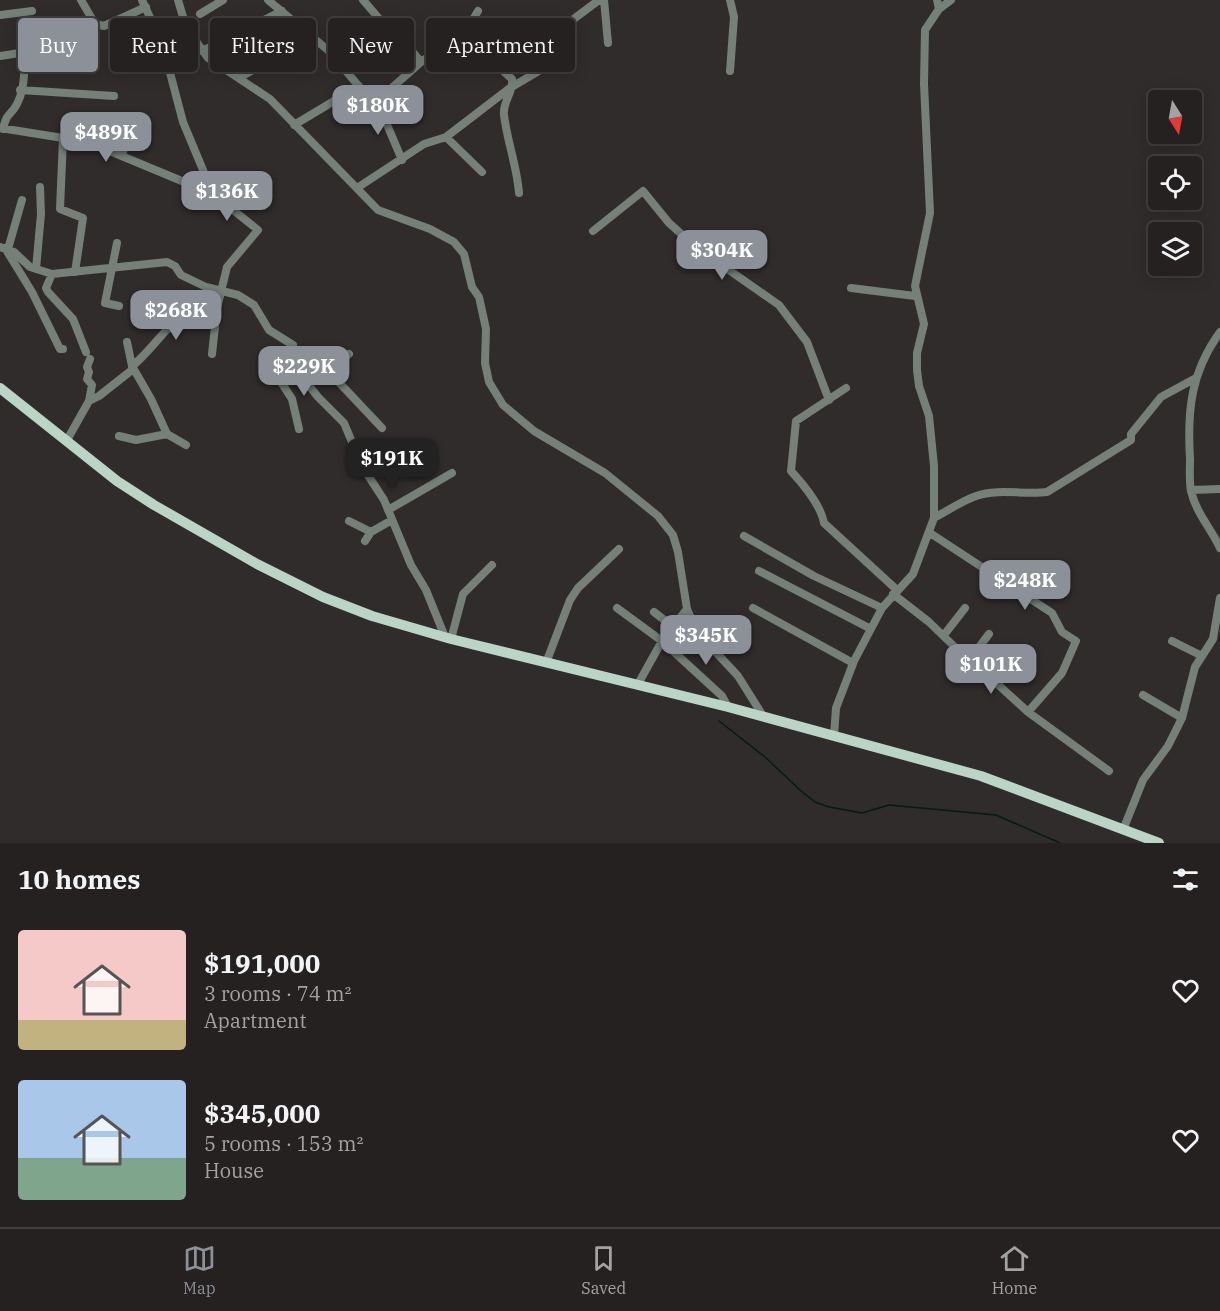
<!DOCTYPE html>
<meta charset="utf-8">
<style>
body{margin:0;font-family:"IBM Plex Serif",serif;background:#302e2d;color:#f1f3f6;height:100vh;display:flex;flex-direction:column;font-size:22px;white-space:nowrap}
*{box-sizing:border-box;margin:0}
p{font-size:20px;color:#a3a3a5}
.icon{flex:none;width:33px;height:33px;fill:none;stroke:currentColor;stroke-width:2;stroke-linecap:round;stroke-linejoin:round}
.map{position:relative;height:843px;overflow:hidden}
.panel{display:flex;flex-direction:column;background:#242120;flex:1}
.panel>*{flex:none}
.guide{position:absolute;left:18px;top:18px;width:600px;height:54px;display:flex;gap:12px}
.needle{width:39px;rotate:169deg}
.buttons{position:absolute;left:1148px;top:90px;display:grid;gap:12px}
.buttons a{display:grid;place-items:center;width:54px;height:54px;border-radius:6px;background:#242120;box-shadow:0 3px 15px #0003,0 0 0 2px #413e3e;font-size:30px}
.price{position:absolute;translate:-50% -51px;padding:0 14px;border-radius:12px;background:#8c9099;color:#fff;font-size:20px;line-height:39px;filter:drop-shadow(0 2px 3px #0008)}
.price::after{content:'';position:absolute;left:50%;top:36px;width:18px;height:14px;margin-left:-9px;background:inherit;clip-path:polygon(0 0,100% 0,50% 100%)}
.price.current{background:#222;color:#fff}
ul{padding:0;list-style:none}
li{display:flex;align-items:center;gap:18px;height:150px;padding:0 18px}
li span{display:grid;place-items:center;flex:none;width:168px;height:120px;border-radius:6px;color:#555}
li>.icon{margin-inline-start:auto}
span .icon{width:72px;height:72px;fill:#fffc;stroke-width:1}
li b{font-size:26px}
h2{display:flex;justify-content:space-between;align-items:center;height:72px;padding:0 18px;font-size:26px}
.tag{padding:0 21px;border-radius:6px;background:#242120;box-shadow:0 3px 15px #0003,0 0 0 2px #413e3e;font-size:21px;line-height:54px}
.tag.current{background:#8c9099;color:#fff}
.dock{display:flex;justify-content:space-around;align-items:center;height:84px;border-top:2px solid #413e3e;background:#242120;font-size:16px;color:#a3a3a5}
.dock a{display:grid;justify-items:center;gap:3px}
.dock .current{color:#8c9099}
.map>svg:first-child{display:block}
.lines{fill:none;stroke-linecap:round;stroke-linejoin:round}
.stream{stroke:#031d0f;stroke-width:1.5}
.minor{stroke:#748078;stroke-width:8}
.major{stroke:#bbd5c4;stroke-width:10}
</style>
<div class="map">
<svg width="1220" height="843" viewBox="0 0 1220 843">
<rect width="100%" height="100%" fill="#302c2b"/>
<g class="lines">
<path class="stream" d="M719,721L765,757L800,790L815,802L829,807L862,813L889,805L996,815L1060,843"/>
<path class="minor" d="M81,0L95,24
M142,0L163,46L183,122L213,194
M178,0L186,27L208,58L270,99L378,210L430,229L454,242L464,254L472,287L479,297L486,329L485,363L489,382L503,405L534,431L605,473L658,516L673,535L678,552L687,609L697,632L738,676L763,716
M268,0L329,51L362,90L377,101L402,160
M363,0L382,22L387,21L421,62
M604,0L608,43
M937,0L939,9
M200,14L223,0
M0,15L32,11
M461,32L512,79C514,92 502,102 504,115C507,141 517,166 519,193
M202,51L282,11
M0,56L26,52
M730,71L734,17L730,0
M239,78L312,36
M20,90L114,96
M377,101L421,62L468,28L478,11
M294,125L359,86
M0,128L88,142L213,194L258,230L227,267L217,308L212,354
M3,129C7,111 11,116 17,104C26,87 23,68 27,51L50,45L95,24L104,26L146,7
M446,137L482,172
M63,139L60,209L83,218L75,272
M88,142L91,117
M122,155L129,132
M357,188L424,144L446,137L510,88L537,72L550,62L565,31L575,18L599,0
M593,231L643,191L669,223L696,247L779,305L807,342L829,400
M117,243L105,303L119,306
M0,247L14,252L30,267L52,274L167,262L175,266L181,275L206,287L238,295L254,305L269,330L293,345
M5,248L32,292L60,349H63
M8,249L22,200
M36,269L41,214L40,187
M52,274L46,288L48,292L73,319L86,352
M851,288L915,296
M1220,332C1191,372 1187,410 1190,459C1190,469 1189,481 1191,491C1196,513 1211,528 1220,548
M127,342L132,366L151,399L167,434L186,445
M299,372L310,358L315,357L382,428
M327,372L349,354
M846,388L796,421L791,471C803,484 821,506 824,523L897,590
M89,401L92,385L87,379L89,372L87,367L90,359
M299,429L292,399L281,382L294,367L318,397L344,423L362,466L384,500L411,565L426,590L445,637
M119,436L136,440L167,434
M67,440L89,401L99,396L132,370V366C148,355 174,316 188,312C197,309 208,309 217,308
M1191,490L1220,489
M388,510L452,473
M934,518C947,511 962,501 976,496C999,488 1024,495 1047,492L1131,440V434L1161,397L1196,378
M349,521L371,532
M930,533L1052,613L1062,632L1076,641L1062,673L1028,712
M744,536L814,576L882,608
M365,541L371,532L392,520
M759,571L871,629
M893,594L929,622L962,654L970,659L1028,712L1109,771
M617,608L662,641L722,696L728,707
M753,608L853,663
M654,612L672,626
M944,635L965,608
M451,639L463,594L492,565
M1172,641L1202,656
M970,659L989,634
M546,663L570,600L578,588L619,549
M638,684L662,641L687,609
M1143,695L1182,718
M834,736L836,708L854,661L882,608L913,574L934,518V466L929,416L919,386L917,370V353L924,324L915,286L930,213L924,84L925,30L939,9L951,0
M1123,830L1143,780L1168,746L1182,718L1195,667L1213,639L1220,598"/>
<path class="major" d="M0,388L117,481L154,505L257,564L323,597L372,616L451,639L728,707L981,776L1159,843"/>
</g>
</svg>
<div class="buttons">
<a><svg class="needle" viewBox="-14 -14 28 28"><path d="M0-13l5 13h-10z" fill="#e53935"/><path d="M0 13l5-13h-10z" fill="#a3a3a5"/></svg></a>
<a><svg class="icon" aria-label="locate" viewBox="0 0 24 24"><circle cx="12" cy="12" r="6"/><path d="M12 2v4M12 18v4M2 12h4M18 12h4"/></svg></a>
<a><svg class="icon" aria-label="layers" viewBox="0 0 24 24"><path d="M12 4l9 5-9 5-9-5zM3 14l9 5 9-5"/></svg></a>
</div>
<b class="price" style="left:378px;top:136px">$180K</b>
<b class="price" style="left:106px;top:163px">$489K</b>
<b class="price" style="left:227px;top:222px">$136K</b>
<b class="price" style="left:722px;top:281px">$304K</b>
<b class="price" style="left:176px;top:341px">$268K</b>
<b class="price" style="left:304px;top:397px">$229K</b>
<b class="price current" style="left:392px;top:489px">$191K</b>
<b class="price" style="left:1025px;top:611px">$248K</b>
<b class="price" style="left:706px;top:666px">$345K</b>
<b class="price" style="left:991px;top:695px">$101K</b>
<div class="guide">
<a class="tag current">Buy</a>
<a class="tag">Rent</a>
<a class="tag">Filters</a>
<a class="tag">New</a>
<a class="tag">Apartment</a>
</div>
</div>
<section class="panel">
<h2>10 homes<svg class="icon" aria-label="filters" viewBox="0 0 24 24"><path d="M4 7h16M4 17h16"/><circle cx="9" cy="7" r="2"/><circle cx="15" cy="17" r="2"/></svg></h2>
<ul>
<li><span style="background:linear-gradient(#f6c9c9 75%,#c2b280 0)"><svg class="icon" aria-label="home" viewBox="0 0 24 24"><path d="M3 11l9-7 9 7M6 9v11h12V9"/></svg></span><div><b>$191,000</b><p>3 rooms · 74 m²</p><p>Apartment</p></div><svg class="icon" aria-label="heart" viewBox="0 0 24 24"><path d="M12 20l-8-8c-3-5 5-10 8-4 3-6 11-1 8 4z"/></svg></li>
<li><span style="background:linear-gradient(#a9c7e8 65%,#7fa58c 0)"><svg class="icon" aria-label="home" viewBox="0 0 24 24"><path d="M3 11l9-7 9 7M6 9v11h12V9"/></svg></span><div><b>$345,000</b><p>5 rooms · 153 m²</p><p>House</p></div><svg class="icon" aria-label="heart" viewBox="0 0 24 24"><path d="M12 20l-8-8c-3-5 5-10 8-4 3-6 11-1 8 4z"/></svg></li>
</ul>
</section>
<nav class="dock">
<a class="current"><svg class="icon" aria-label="map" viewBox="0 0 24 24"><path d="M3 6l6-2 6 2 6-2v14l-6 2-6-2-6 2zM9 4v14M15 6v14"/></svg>Map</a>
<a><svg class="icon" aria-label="saved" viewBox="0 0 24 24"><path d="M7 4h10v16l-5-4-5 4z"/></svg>Saved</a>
<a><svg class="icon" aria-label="home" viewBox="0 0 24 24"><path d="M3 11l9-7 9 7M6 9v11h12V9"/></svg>Home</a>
</nav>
